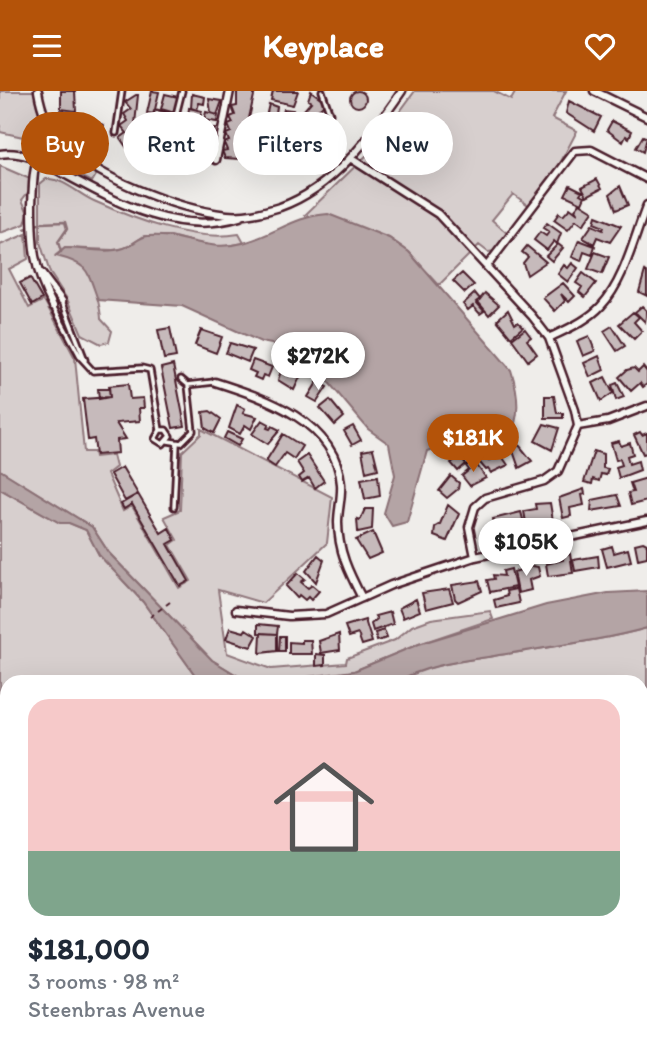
<!DOCTYPE html>
<meta charset="utf-8">
<style>
body{margin:0;font-family:Itim,sans-serif;background:#f2f2f3;color:#1f2937;height:100vh;display:flex;flex-direction:column;font-size:26px;white-space:nowrap}
*{box-sizing:border-box;margin:0}
p{font-size:23px;color:#747a83}
.icon{flex:none;width:38px;height:38px;fill:none;stroke:currentColor;stroke-width:2;stroke-linecap:round;stroke-linejoin:round}
.map{position:relative;flex:1;overflow:hidden}
.drawer{position:absolute;left:0px;top:584px;width:648px;height:387px;display:flex;flex-direction:column;background:#fff;border-radius:21px 21px 0 0;box-shadow:0 7px 28px #0002}
.drawer>*{flex:none}
.hud{position:absolute;left:21px;top:21px;width:606px;height:63px;display:flex;gap:14px}
.price{position:absolute;translate:-50% -60px;padding:0 16px;border-radius:24px;background:#fff;color:#222;font-size:23px;line-height:46px;filter:drop-shadow(0 2px 4px #0008)}
.price::after{content:'';position:absolute;left:50%;top:42px;width:21px;height:16px;margin-left:-10px;background:inherit;clip-path:polygon(0 0,100% 0,50% 100%)}
.price.current{background:#b45309;color:#fff}
ul{padding:0;list-style:none}
li{display:grid;align-content:center;gap:14px;height:371px;padding:0 28px}
li span{display:grid;place-items:center;height:217px;border-radius:21px;color:#555}
li>.icon{margin-inline-start:auto}
span .icon{width:126px;height:126px;fill:#fffc;stroke-width:1}
li b{font-size:30px}
.pill{padding:0 24px;border-radius:32px;background:#fff;box-shadow:0 7px 28px #0002;font-size:24px;line-height:63px}
.pill.current{background:#b45309;color:#fff}
header{display:flex;justify-content:space-between;align-items:center;height:91px;padding:0 28px;background:#b45309;color:#fff;font-size:32px;font-weight:700}
.map>svg:first-child{display:block}
.built{fill:#e3dedc}
.green{fill:#d7cfce;stroke:#90777c;stroke-width:2}
.water{fill:#b4a4a5;stroke:#8a6f74;stroke-width:2}
.lines{fill:none;stroke-linecap:round;stroke-linejoin:round}
.stream{stroke:#8a6f74;stroke-width:2.5}
.building{fill:#c6babb;stroke:#4a1f2b;stroke-width:2}
.lane-casing{stroke:#4a1f2b;stroke-width:9}
.street-casing{stroke:#4a1f2b;stroke-width:11}
.path{stroke:#4a1f2b;stroke-width:2;stroke-dasharray:5 5;stroke-linecap:butt}
.lane{stroke:#f6f6f2;stroke-width:3.5}
.street{stroke:#f6f6f2;stroke-width:6}
</style>
<header><svg class="icon" aria-label="menu" viewBox="0 0 24 24"><path d="M4 6h16M4 12h16M4 18h16"/></svg>Keyplace<svg class="icon" aria-label="heart" viewBox="0 0 24 24"><path d="M12 20l-8-8c-3-5 5-10 8-4 3-6 11-1 8 4z"/></svg></header>
<div class="map">
<svg width="647" height="971" viewBox="0 0 647 971">
<rect width="100%" height="100%" fill="#efedea"/>
<filter id="ink" filterUnits="userSpaceOnUse"><feTurbulence type="fractalNoise" baseFrequency=".0143" numOctaves="2"/><feDisplacementMap in="SourceGraphic" scale="14" xChannelSelector="R" yChannelSelector="G"/><feConvolveMatrix kernelMatrix="1 2 1 2 8 2 1 2 1" color-interpolation-filters="sRGB"/></filter>
<g filter="url(#ink)">
<path class="built" d="M0,679L7,680V785L0,779Z
M7,958V964H134L148,971H3Z
M160,964H321L325,971H165Z"/>
<path class="green" d="M0,0H34C39,40 63,64 96,84L92,91L43,65L23,46L0,41Z
M415,0H494L511,9L516,0H566L552,27L577,40L555,82L531,116L513,103L492,129L509,144L495,160L488,161L479,154L439,194L409,161L389,147L305,124L371,60Z
M0,75L30,88L29,100L22,109L28,122L25,133L0,142Z
M46,88C64,87 78,103 94,110C136,129 193,151 239,143L244,152L214,157L171,145H144L126,157L113,159L65,157L56,164C66,167 81,169 88,178C93,185 101,220 101,228L112,240L109,251L101,253L82,243L67,208L50,182L40,151V93Z
M26,143L28,168L9,178L29,217L44,209L75,267L84,361H94L95,366L113,364L116,376L107,383L123,420L132,415L179,497L191,490L170,454L177,449L164,426L180,419L182,361L201,343V338L332,406L327,452L263,512L218,499L227,562L271,578L346,572L347,567L395,549L412,535L431,528L490,520L493,528L419,553L354,580L287,591H248L212,569L109,462L92,436L0,379V154Z
M0,398L60,432H69L86,439L99,464L143,511L200,591L7,592V680L0,679Z
M647,537V834L641,839L640,592H396C424,574 462,570 494,565C545,556 597,551 647,537Z
M0,779L7,785V958L3,971H0Z
M321,964H445L442,971H325Z"/>
<path class="water" d="M328,123L389,147L409,161L511,279C522,313 523,359 475,359L464,347L427,360L407,431L392,435L384,422L395,384L389,353L368,338L310,269L282,255L261,251L182,215L98,209C87,179 89,173 56,165L65,157C83,157 106,163 124,157C133,154 139,146 148,145C183,142 206,162 243,152C274,144 294,125 328,123Z
M0,379L92,436L109,462L212,569L248,591H200L143,511L99,464L86,439L69,432H60L0,398Z
M647,500V537C597,551 545,556 494,565C462,570 424,574 396,591H268L354,580L419,553L546,514L608,502Z"/>
<g class="lines">
<path class="stream" d="M25,138L41,132L65,131L67,138L58,151L61,161"/>
</g>
<path class="building" d="M350 8a8 8 0 1 1 16 0a8 8 0 1 1-16 0Z
M61,0H75L76,20L61,18Z
M152,0L159,1L154,23L147,22Z
M237,0H255L240,68L225,67L222,60L227,59L224,52L229,50L226,43L231,41L228,34L233,32L230,26L235,24L232,16L237,15Z
M273,0H298L293,14L271,9Z
M311,0L326,11L319,18L324,22L314,39L319,44L312,51L318,56L310,65L295,51L301,44L298,40L304,33L301,30L308,22L304,19L311,11L308,9Z
M165,3L178,6L175,22L161,18Z
M192,3L205,6L204,13L199,12L197,19L191,17Z
M136,4H138L133,52L127,57L120,47L127,42L121,35L128,30L124,23L131,18L125,11Z
M209,8L222,10L217,24L211,22Z
M569,10L601,26L594,40L566,22Z
M269,13L277,16L276,22L283,23L284,18L293,19L285,53L261,47Z
M189,17L202,20L200,27L188,25Z
M206,21L218,24L217,31L204,29Z
M154,25L163,27L161,35L170,36L176,43L174,49L171,48L174,52L172,59L169,58V68L166,70L142,62L144,56L147,57L148,53L145,52L152,33H149L150,27Z
M84,27L104,34L99,47L80,40Z
M612,30L632,40L629,47L626,45L623,51L607,39Z
M186,31L199,34L197,41L185,38Z
M203,35L215,38L213,46L201,42Z
M643,45L647,47L643,61L636,57Z
M597,88L602,97L587,105L582,96Z
M570,94L582,100L580,103L585,105L582,112L565,104Z
M620,95L628,114L616,119L610,103Z
M580,112L593,120L583,134L576,129L568,139L554,129L559,122L563,125L570,117L578,123L575,118Z
M596,125L621,135L610,151L597,146L594,153L583,147L592,134L603,139L604,136L594,132Z
M547,132L561,142L557,153L554,150L547,159L534,149L540,141L546,145L549,141L543,137Z
M579,149L595,155L592,164L584,161L581,170L572,166Z
M558,153L563,157L552,170L546,165Z
M527,155L546,171L527,184L523,172L528,166L522,161Z
M595,161L609,166L602,183L588,178Z
M572,172L578,177L568,191L558,183L564,174L568,177Z
M645,180L647,181V205L639,201Z
M462,182L474,194L465,202L453,190Z
M583,182L596,192L585,206L579,201L582,196L576,192Z
M30,187L42,208L32,214L20,192Z
M563,192L575,205L569,211L561,203L565,210L555,220L543,207Z
M475,202L480,208L476,211L484,220L480,223L473,215L468,219L463,213Z
M485,202L499,214L489,224L478,211Z
M642,215L647,220L645,231L635,221Z
M508,219L515,233L518,231L523,236L511,246L497,229Z
M633,221L639,226L634,231L642,240L634,248L619,233Z
M612,235L625,255L617,260L604,240Z
M170,237L176,266L164,268L158,239Z
M525,238L531,246L527,249L537,263L528,270L512,248Z
M201,239L222,246L216,262L195,254Z
M589,245L595,260L583,265L577,250Z
M230,252L253,259L248,271L226,262Z
M599,265L604,279L590,286L584,272Z
M253,269L272,276L268,286L263,284L261,289L254,286L256,282L249,279Z
M173,274L185,335L173,337L161,277Z
M643,276L647,281V293L643,296L640,292L631,300L619,286L627,279L634,277L638,281Z
M290,278L300,286L294,299L278,289L281,280L288,283Z
M605,286L613,302L601,310L593,292Z
M318,290L327,296L317,311L308,306Z
M617,292L624,306L616,309L612,294Z
M128,293L130,308L143,307L144,317H139L140,330L116,332L126,348L117,349L118,362L96,364L94,348L88,349L83,308L110,306L109,295Z
M98,298H109L110,306L99,308Z
M545,305H554L557,322H563V327H545Z
M330,309L344,326L335,334L320,317Z
M237,314L245,318L243,322L257,326L251,338L245,334L240,343L229,337Z
M210,320L221,328L214,342L205,337L203,321Z
M262,329L269,333L267,337L270,338L272,335L280,339L268,353L252,343Z
M544,333L559,337L552,359L535,350Z
M353,335L361,349L352,354L344,340Z
M227,341L242,348L238,355L224,347Z
M640,341L642,344L647,342V362L643,363L634,344Z
M283,343L302,355L294,368L285,362L275,376L266,370Z
M619,350L621,355L630,352L633,363L627,365L629,373L638,370L640,379L619,387L616,376L622,374L620,368L616,369L611,352Z
M519,354L532,370L519,377L512,357Z
M373,358L378,378L366,381L362,360Z
M594,360L603,363V377L608,378L606,384L601,383L599,390L593,388L592,393L584,391Z
M480,361L489,369L501,364L508,374L491,382L488,378L486,379L474,365Z
M307,364L324,390L315,397L309,387L302,391L299,386L304,382L297,371Z
M460,365L466,373L458,380L451,372Z
M473,369L486,387L470,395L462,385L469,379L466,375Z
M122,376L138,403L125,410L110,383Z
M378,385L380,405L365,408L361,388Z
M451,385L459,392L458,398L447,407L439,400Z
M647,387V410L631,414L628,402L633,401L630,392Z
M584,398L585,403L582,404L584,414L570,417L571,425L563,427L559,407Z
M138,403L161,442L169,437L175,449L168,453L189,490L180,495L132,413L124,418L121,413Z
M617,404L621,415L591,420L592,409Z
M550,412L553,430L526,432L524,420L536,418L535,413Z
M448,414L459,423L447,450L434,445L435,436L440,433Z
M365,418H373L372,438L358,441L357,428L360,429Z
M521,421L525,436L495,438L493,428Z
M373,441L382,462L368,468L356,449Z
M643,451L647,453V466L638,468L635,453Z
M612,455L614,462L628,458L631,470L607,476L602,458Z
M570,463L573,482L548,485L546,473L563,469L564,464Z
M318,464L324,469L316,491L306,480Z
M598,465L599,476L575,480L573,469Z
M533,475L538,476L540,485L529,489L531,499L518,502L514,481Z
M511,478L515,496L490,501L487,489L494,488L493,484L504,485L503,480Z
M298,482L305,488L301,491L308,497L312,494L319,500L311,509L308,506L305,509L299,504L297,507L286,495Z
M479,490L482,500L458,511L455,508L452,494Z
M449,498L453,511L426,518L422,502Z
M516,498L519,512L496,517L494,509L507,505L506,500Z
M416,508L420,520L403,527L399,517Z
M390,521L393,533L373,540L371,533L377,528L375,525Z
M365,529L372,551L362,554L358,543L349,546L345,535Z
M258,533L278,535L277,543L258,542Z
M230,537L244,541L246,538L257,545L251,556L226,548Z
M384,539L387,547L377,550L375,542Z
M261,542L277,543V560L260,562Z
M339,543L340,559L321,562L319,550Z
M280,545H285V560H279Z
M302,549H311L312,563H289V551L302,552Z
M316,563L325,564V574L316,575Z
M221,964H259L251,971H227Z
M280,964H310L312,967L308,971H286Z"/>
<g class="lines">
<defs>
<path id="lane" d="M157,22L171,26L176,24L182,0
M316,40L330,23L322,0
M116,42L122,0
M62,210L85,269
M53,215L81,267L93,280L142,277L150,279L160,339L155,348L163,353L170,345L166,339H160
M181,288L188,294
M168,350L181,352L193,340L188,294L214,291
M174,416L177,352
M268,971L274,964"/>
<path id="street" d="M38,0C41,18 47,35 59,48C93,87 177,118 227,124C245,126 263,121 280,116C334,97 371,45 402,0
M594,0L647,26
M0,63C25,59 45,73 66,84C120,113 178,145 240,126
M350,67L438,123L532,225L549,247L575,319L578,335L558,380L544,390L485,407L475,416L469,436L475,466
M37,69C32,83 33,98 32,113C32,153 33,178 53,215
M216,69L230,0
M487,175L575,60L591,59L647,88
M41,182L62,210
M549,247C567,238 587,230 601,215C625,189 634,146 647,114
M215,291C265,307 336,330 341,393C342,406 338,419 338,431C338,460 349,482 362,507
M578,335L608,330L647,315
M236,519L289,525L326,523L391,494L475,466L647,430
M0,761L7,769
M640,876L647,871
M177,964L182,971
M505,971L515,964"/>
</defs>
<use href="#lane" class="lane-casing"/>
<use href="#street" class="street-casing"/>
<path class="path" d="M150,526L170,511"/>
<use href="#lane" class="lane"/>
<use href="#street" class="street"/>
</g>
</g>
</svg>
<b class="price" style="left:318px;top:301px">$272K</b>
<b class="price current" style="left:473px;top:383px">$181K</b>
<b class="price" style="left:526px;top:487px">$105K</b>
<div class="hud">
<a class="pill current">Buy</a>
<a class="pill">Rent</a>
<a class="pill">Filters</a>
<a class="pill">New</a>
</div>
<section class="drawer">
<ul>
<li><span style="background:linear-gradient(#f6c9c9 70%,#7fa58c 0)"><svg class="icon" aria-label="home" viewBox="0 0 24 24"><path d="M3 11l9-7 9 7M6 9v11h12V9"/></svg></span><div><b>$181,000</b><p>3 rooms · 98 m²</p><p>Steenbras Avenue</p></div></li>
</ul>
</section>
</div>
